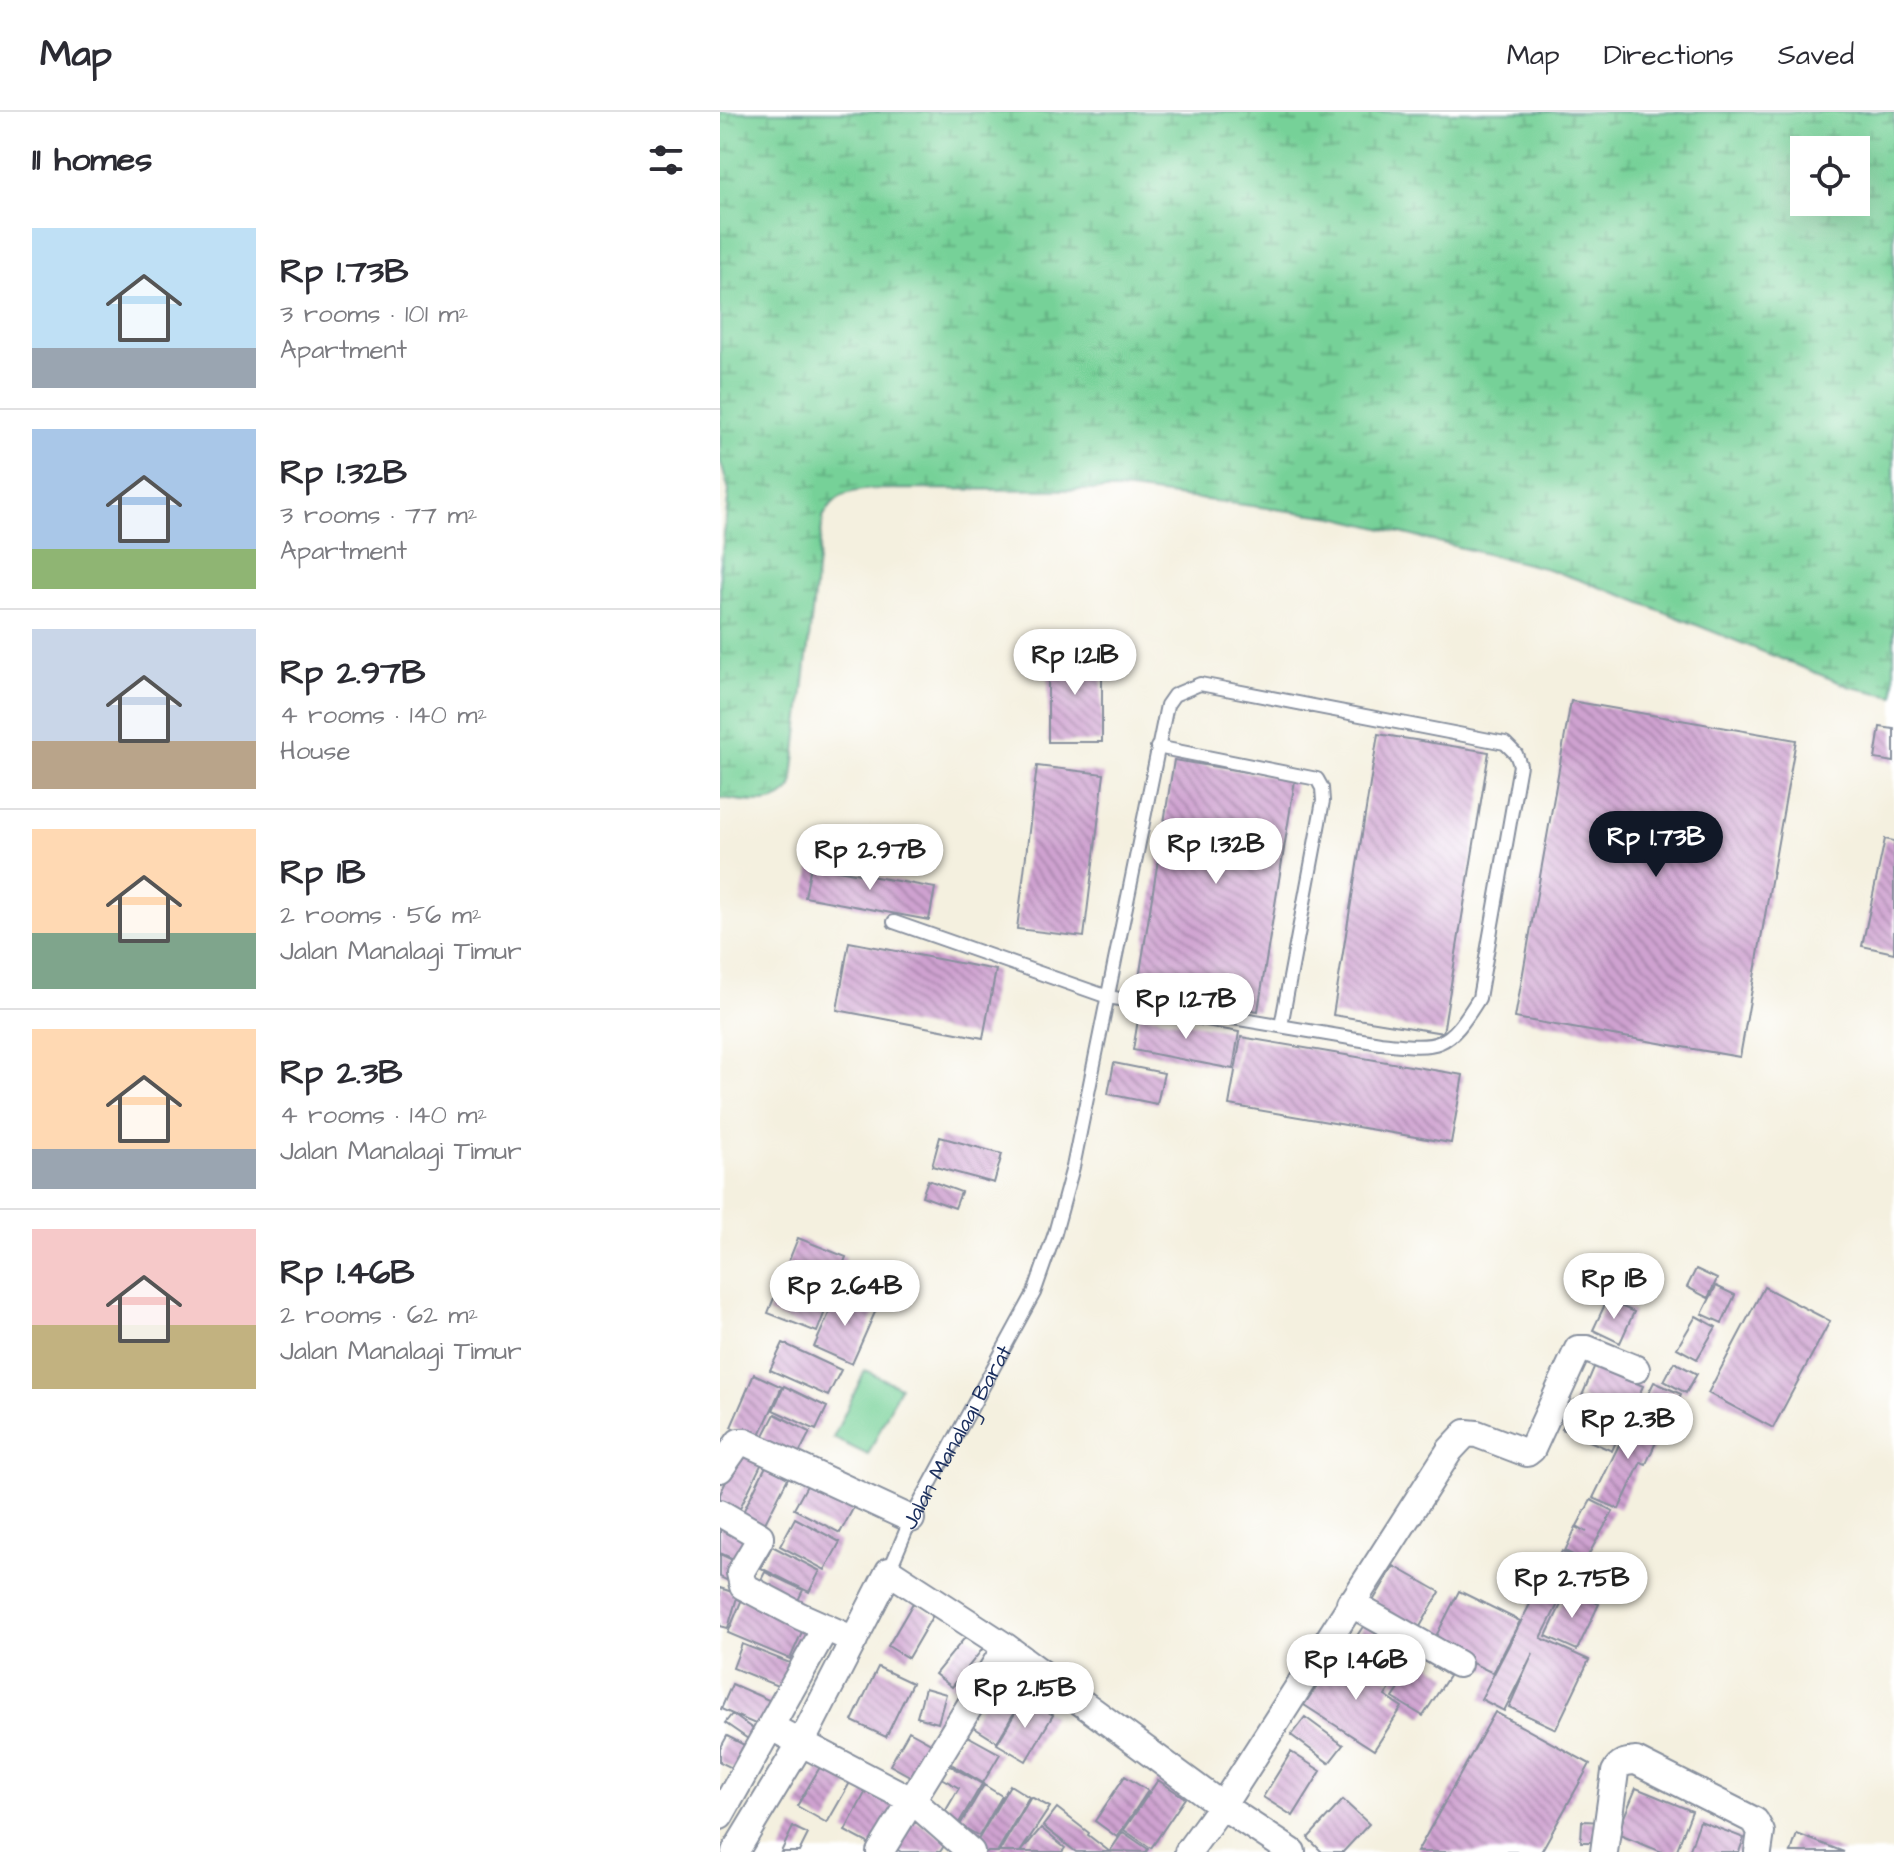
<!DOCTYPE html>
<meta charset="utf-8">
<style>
body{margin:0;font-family:"Architects Daughter",sans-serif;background:#f2f2f3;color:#2b2b33;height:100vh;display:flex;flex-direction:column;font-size:30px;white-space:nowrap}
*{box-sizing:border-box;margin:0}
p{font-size:26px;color:#7c7c81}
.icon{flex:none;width:44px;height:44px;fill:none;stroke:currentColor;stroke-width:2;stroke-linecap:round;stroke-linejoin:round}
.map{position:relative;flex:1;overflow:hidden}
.panel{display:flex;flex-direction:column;background:#fff;width:720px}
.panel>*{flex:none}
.controls{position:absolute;left:1070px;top:24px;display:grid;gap:16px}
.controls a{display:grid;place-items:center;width:80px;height:80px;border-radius:0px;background:#fff;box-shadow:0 8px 32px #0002;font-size:40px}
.price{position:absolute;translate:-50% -68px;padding:0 18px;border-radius:28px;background:#fff;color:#222;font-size:26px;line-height:52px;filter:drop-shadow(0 2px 4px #0008)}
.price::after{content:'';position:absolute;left:50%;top:48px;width:24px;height:18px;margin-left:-12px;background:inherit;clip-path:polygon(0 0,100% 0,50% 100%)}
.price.current{background:#111827;color:#fff}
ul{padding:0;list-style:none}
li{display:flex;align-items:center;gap:24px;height:200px;padding:0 32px}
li+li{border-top:2px solid #e1e1e2}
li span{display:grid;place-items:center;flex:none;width:224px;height:160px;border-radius:0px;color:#555}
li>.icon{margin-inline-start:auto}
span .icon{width:96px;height:96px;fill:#fffc;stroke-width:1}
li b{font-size:34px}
h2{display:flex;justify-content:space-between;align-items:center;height:96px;padding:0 32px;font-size:34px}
header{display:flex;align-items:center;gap:48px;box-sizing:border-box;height:112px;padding:0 40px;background:#fff;border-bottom:2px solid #e1e1e2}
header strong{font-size:38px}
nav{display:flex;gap:44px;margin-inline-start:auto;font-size:28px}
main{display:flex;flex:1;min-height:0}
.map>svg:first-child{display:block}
.wetland{fill:url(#wetland-marsh);stroke:#48807b;stroke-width:2;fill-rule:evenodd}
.park{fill:#76d198;stroke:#48807b;stroke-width:2}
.building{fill:url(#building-back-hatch)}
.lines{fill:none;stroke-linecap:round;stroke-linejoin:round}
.lane-casing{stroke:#88909e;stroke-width:16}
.street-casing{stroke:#88909e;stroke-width:30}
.lane{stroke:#fff;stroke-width:12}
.street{stroke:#fff;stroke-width:26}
.labels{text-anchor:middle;stroke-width:7;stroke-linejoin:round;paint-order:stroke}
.street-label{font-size:22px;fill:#1b2f5e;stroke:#fff}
</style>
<header>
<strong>Map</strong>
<nav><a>Map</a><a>Directions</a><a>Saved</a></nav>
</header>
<main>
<section class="panel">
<h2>11 homes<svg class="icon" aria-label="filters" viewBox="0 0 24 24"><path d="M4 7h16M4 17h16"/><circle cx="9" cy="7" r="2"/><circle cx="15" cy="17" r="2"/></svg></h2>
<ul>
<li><span style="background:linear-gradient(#bfe0f5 75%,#9aa5b1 0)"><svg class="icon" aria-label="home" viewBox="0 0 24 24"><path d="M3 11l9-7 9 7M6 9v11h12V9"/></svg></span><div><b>Rp 1.73B</b><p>3 rooms · 101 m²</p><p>Apartment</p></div></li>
<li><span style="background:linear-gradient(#a9c7e8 75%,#8fb573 0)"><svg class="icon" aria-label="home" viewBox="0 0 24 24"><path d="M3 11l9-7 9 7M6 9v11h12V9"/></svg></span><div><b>Rp 1.32B</b><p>3 rooms · 77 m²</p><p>Apartment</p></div></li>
<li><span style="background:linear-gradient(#c9d6e8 70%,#b9a48a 0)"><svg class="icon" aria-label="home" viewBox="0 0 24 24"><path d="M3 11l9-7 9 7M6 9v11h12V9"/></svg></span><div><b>Rp 2.97B</b><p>4 rooms · 140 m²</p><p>House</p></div></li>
<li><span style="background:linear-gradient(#ffd9b3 65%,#7fa58c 0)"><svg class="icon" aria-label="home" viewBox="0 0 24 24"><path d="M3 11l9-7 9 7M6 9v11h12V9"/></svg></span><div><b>Rp 1B</b><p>2 rooms · 56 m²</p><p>Jalan Manalagi Timur</p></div></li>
<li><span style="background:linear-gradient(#ffd9b3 75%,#9aa5b1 0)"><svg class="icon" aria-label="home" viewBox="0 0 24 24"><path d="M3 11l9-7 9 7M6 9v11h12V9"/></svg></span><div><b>Rp 2.3B</b><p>4 rooms · 140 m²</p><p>Jalan Manalagi Timur</p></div></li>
<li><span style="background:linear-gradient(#f6c9c9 60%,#c2b280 0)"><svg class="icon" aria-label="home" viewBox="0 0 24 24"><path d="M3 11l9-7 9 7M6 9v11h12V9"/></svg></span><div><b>Rp 1.46B</b><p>2 rooms · 62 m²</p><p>Jalan Manalagi Timur</p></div></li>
</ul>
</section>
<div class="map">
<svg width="1174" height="1740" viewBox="0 0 1174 1740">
<defs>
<pattern id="wetland-marsh" width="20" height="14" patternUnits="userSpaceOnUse" patternTransform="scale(2)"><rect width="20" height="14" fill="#76d198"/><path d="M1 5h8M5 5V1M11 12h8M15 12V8" fill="none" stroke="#60aa7f"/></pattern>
<pattern id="building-back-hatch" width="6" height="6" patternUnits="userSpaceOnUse" patternTransform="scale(2)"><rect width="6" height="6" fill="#cfa2d0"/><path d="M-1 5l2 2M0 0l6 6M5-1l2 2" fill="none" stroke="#a784ac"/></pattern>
</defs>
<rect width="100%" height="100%" fill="#fff"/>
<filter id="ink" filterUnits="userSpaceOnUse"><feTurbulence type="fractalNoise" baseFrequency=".0125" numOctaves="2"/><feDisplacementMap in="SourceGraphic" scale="16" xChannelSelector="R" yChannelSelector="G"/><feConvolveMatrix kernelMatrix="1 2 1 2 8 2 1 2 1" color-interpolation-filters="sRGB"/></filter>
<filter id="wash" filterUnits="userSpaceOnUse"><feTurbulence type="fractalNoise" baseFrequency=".006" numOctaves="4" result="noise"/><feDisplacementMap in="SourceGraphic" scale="32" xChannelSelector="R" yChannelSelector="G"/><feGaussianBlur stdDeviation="1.8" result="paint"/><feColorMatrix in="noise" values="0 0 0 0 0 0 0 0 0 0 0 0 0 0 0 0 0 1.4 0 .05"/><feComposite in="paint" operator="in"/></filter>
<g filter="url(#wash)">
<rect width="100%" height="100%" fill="#f4f0df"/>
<path class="wetland" d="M0,0H1174V584L1131,575L902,483L828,457L615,405L410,378L153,377C128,379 115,382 103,405L72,675C57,698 24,688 0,686V458L9,379L0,348ZM1084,38H1136V90H1084Z"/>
<path class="park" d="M145,1258L180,1275L148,1343L113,1326Z"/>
<g id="blocks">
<path class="building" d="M328,540H382V630H328Z
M851,589L1076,628L1020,945L795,906Z
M1160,615L1174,617V650L1155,647Z
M658,622L769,640L723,921L613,903Z
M454,648L575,668L538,899L417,879Z
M317,654L384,662L364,825L297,817Z
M1165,727L1174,729V841L1142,834Z
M91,753L215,776L209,808L85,785Z
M129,830L276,858L263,926L117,898Z
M419,902L519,920L513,957L413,938Z
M521,925L743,963L731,1031L509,993Z
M394,951L444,961L437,992L388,982Z
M220,1025L282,1042L274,1071L212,1054Z
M208,1068L241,1080L235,1096L202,1084Z
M78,1126L126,1145L97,1220L48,1201Z
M976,1157L997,1167L988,1186L967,1175Z
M996,1174L1015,1183L1002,1211L982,1202Z
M1044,1175L1110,1209L1053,1316L988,1281Z
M118,1181L156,1198L132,1252L94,1235Z
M887,1188L914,1200L900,1231L873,1218Z
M976,1204L996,1215L977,1247L957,1236Z
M63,1231L121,1258L108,1284L50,1258Z
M954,1250L977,1262L966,1281L944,1269Z
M875,1253L923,1274L909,1306L861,1286Z
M34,1262L62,1275L38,1327L11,1315Z
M934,1270L961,1282L946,1313L919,1300Z
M64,1274L107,1295L96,1318L53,1298Z
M855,1288L905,1309L892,1339L842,1317Z
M55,1302L90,1320L74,1351L39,1333Z
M914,1302L943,1315L926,1352L921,1350L899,1397L873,1386Z
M21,1338L43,1349L17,1402L0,1394V1382Z
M46,1354L68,1366L42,1417L20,1406Z
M90,1368L136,1391L120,1421L74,1397Z
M871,1388L893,1399L865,1449L845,1439L856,1415L867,1420L857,1414Z
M75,1406L120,1430L105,1458L60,1434Z
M0,1407L31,1422L18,1449L0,1441Z
M52,1434L100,1459L89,1480L41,1456Z
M842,1439L862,1449L850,1474L830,1464Z
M0,1442L19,1451L10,1470L0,1465Z
M674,1454L720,1480L694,1525L647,1499Z
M45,1460L83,1478L74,1497L36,1478Z
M825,1463L847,1474L821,1526L869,1548L836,1617L789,1595L813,1541L784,1599L761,1587Z
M0,1476L18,1482L8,1516L0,1514Z
M848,1478L879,1492L857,1538L826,1524Z
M739,1479L800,1509L773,1561L712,1532Z
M22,1487L85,1513L70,1547L8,1521Z
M193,1491L213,1503L188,1546L168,1534Z
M644,1513L688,1540L672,1566L627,1539Z
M247,1523L264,1535L232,1575L215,1562Z
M22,1532L70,1551L60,1575L13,1556Z
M690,1540L729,1564L703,1604L673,1586L681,1574L672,1568Z
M636,1547L674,1571L665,1584L682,1595L654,1638L584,1593L613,1550L628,1559Z
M158,1555L192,1571L166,1625L132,1609Z
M278,1564L294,1573L297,1567L310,1574L277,1630L250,1613Z
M12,1572L60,1593L49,1618L1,1597Z
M205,1576L226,1582L218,1611L197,1605Z
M304,1586L333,1603L306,1649L277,1632Z
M775,1600L870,1652L821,1740H697Z
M12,1602L40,1622L34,1631L5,1611Z
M585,1605L623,1633L609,1651L571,1623Z
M189,1619L216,1634L197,1668L170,1653Z
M244,1622L280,1642L263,1671L228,1650Z
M7,1624L32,1637L20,1660L0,1650V1637Z
M571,1640L601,1659L573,1704L543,1685Z
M103,1650L132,1667L107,1711L77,1694Z
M229,1653L262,1672L237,1714L222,1705L239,1676L221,1666Z
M405,1664L428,1679L397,1725L375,1709Z
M438,1668L465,1686L431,1736L404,1718Z
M264,1673L282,1684L259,1724L240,1713Z
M290,1673L309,1685L277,1740H266L255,1733Z
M916,1676L972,1699L956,1740H942L897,1722Z
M146,1679L180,1697L159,1737L125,1719Z
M311,1685L330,1695L300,1740H279Z
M623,1688L649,1712L623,1740H602L588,1726Z
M337,1696L369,1721L368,1723L390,1740H356L323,1714Z
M191,1706L227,1729L220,1740H181L172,1734Z
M862,1709L885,1710L883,1730H861Z
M980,1709L1024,1726L1019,1740H969Z
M73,1715L88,1722L79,1740H61Z
M321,1716L345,1736L342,1740H301Z
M403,1720L428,1737L426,1740L390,1739Z
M1077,1722L1124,1740H1071Z"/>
</g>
</g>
<g filter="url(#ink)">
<use href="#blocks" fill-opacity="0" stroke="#88909e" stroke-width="2"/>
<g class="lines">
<defs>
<g id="lane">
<path d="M437,635L597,667L602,676L603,689L561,914"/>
<path id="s1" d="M169,1459L191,1407L314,1181L335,1121L353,1055L447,593L454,583L480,572L785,631L796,642L800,653L759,886C727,938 720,937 660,931L388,885L174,810"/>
</g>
<path id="street" d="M0,1357L19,1330H25L191,1407
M0,1401L40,1424V1427L20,1461L23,1474L80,1504L134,1528
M630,1491L738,1552
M51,1615L193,1689L251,1740
M0,1704L106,1515
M15,1740L82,1629L169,1459L286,1535L501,1693L572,1740
M160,1740L286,1535
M468,1740L508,1685L730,1338L746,1321L757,1322L807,1341L812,1337L858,1237H867L916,1257
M884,1740L895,1660C900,1650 905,1650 916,1649L1035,1709L1041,1720L1038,1740"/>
</defs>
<use href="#lane" class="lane-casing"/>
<use href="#street" class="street-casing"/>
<use href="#lane" class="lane"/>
<use href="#street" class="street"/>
</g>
</g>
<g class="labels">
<g class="street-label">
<text dy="8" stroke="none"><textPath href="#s1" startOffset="150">Jalan Manalagi Barat</textPath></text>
</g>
</g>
</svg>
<div class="controls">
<a><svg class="icon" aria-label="locate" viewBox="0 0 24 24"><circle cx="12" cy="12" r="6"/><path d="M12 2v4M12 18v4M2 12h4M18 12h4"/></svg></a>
</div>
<b class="price" style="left:355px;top:585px">Rp 1.21B</b>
<b class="price current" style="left:936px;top:767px">Rp 1.73B</b>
<b class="price" style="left:496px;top:774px">Rp 1.32B</b>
<b class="price" style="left:150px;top:780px">Rp 2.97B</b>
<b class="price" style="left:466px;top:929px">Rp 1.27B</b>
<b class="price" style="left:894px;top:1209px">Rp 1B</b>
<b class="price" style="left:125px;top:1216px">Rp 2.64B</b>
<b class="price" style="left:908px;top:1349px">Rp 2.3B</b>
<b class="price" style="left:852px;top:1508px">Rp 2.75B</b>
<b class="price" style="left:636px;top:1590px">Rp 1.46B</b>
<b class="price" style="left:305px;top:1618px">Rp 2.15B</b>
</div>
</main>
